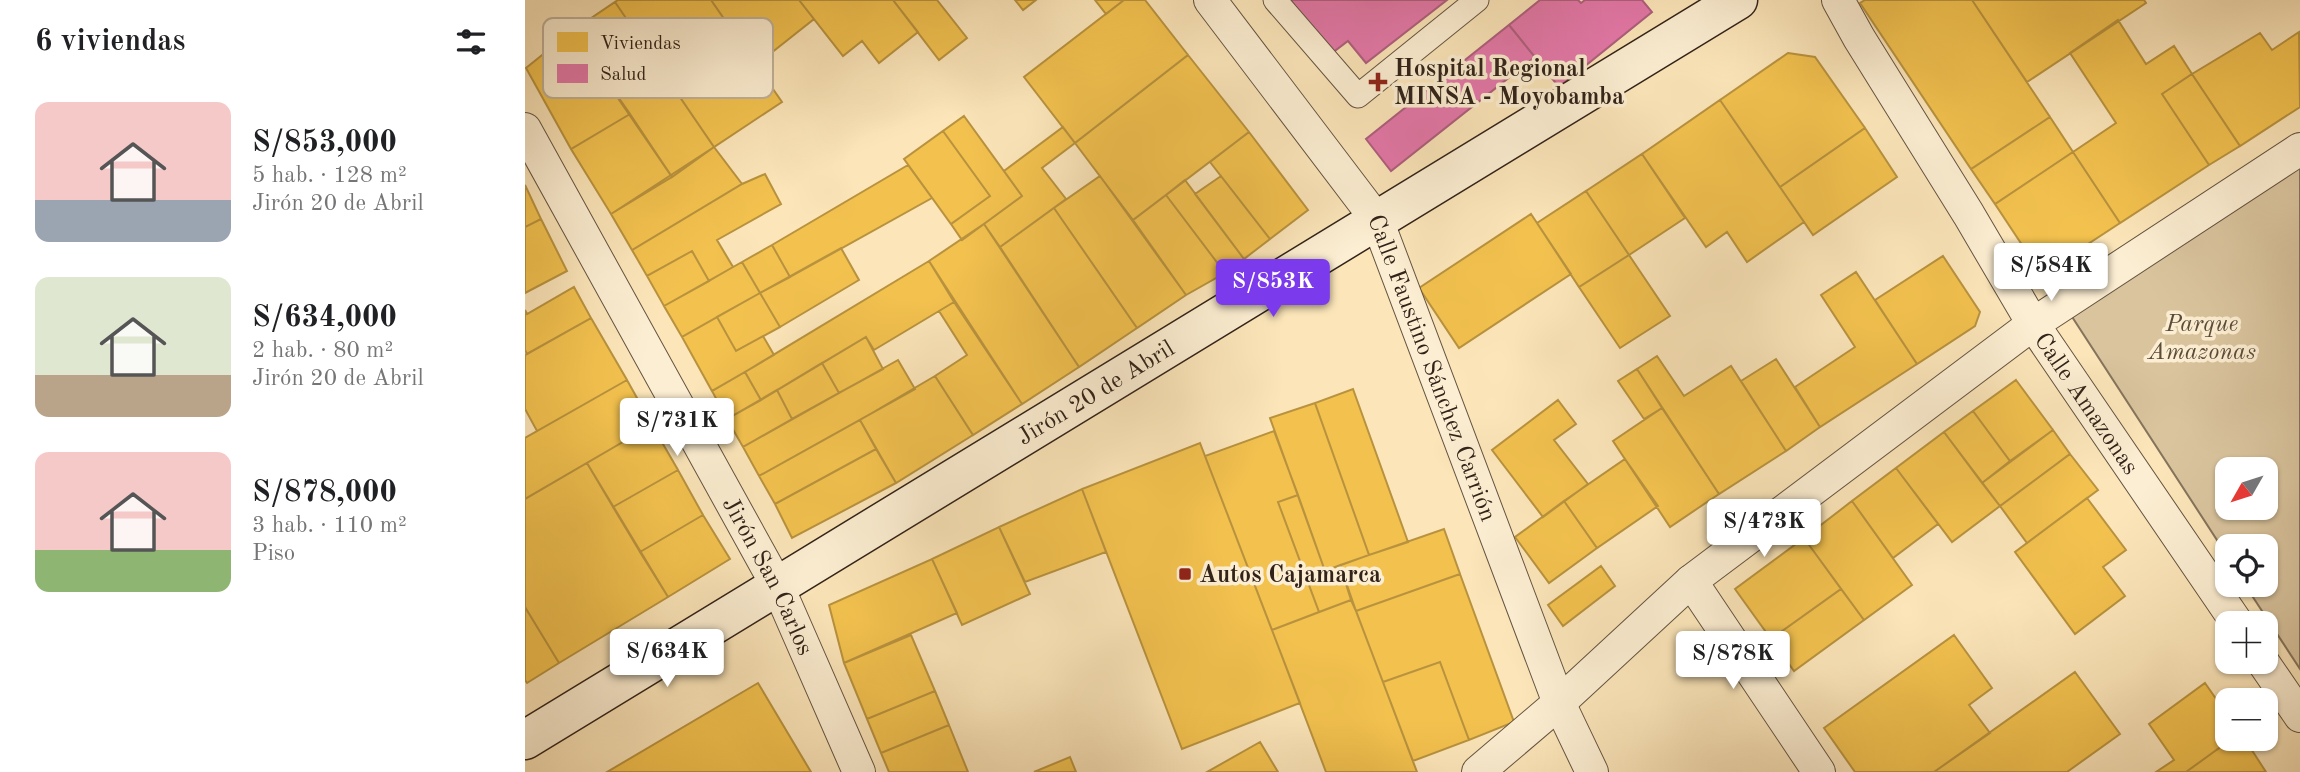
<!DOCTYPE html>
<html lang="es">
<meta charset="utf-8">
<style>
body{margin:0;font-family:"Old Standard TT",serif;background:#f6f6f6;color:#202124;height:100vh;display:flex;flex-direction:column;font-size:26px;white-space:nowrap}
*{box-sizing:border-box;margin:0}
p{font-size:23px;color:#757577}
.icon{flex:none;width:38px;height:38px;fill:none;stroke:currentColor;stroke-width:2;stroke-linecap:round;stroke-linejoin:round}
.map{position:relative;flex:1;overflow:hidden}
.panel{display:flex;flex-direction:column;background:#fff;width:525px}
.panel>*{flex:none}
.needle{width:46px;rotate:231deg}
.fabs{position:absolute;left:1690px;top:457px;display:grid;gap:14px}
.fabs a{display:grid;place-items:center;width:63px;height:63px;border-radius:14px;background:#fff;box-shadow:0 2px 5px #0004;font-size:35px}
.price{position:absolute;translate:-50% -60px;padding:0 16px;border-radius:7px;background:#fff;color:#222;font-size:23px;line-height:46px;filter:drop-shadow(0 2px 4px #0008)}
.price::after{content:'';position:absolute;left:50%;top:42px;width:21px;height:16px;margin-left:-10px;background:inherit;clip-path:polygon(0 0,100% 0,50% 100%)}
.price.on{background:#7c3aed;color:#fff}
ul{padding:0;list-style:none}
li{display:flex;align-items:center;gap:21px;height:175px;padding:0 35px}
li span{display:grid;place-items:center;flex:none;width:196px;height:140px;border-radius:14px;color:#555}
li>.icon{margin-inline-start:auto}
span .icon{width:84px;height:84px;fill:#fffc;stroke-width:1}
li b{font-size:30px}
h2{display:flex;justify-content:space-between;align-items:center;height:84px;padding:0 35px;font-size:30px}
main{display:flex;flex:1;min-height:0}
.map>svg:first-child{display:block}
.green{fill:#d9c49e;stroke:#85745c;stroke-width:2;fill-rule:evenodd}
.homes{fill:#f2c14e;stroke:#b8923e;stroke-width:2}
.health{fill:#e377a8;stroke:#ae5e7d;stroke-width:2}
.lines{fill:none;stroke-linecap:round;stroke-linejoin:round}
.pedestrian-casing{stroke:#645441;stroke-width:25}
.minor-casing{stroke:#645441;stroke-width:34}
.secondary-casing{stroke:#312319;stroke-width:41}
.pedestrian{stroke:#fceed2;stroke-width:23}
.minor{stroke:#fceed2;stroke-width:32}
.secondary{stroke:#fceed2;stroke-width:38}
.poi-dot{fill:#8f2418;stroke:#fceed2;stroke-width:2.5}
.labels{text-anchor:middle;stroke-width:7;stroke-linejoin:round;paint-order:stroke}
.poi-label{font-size:24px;font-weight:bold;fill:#312319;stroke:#fceed2;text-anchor:start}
.park-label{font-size:24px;font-style:italic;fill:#5b4b3a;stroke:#fceed2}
.street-label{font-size:24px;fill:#312319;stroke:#fceed2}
.key{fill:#fceed2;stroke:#bfb19a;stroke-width:2}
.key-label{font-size:19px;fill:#312319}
</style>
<main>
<section class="panel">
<h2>6 viviendas<svg class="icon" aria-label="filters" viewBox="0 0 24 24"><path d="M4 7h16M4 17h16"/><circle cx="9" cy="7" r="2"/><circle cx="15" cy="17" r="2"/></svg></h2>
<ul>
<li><span style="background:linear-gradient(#f6c9c9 70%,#9aa5b1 0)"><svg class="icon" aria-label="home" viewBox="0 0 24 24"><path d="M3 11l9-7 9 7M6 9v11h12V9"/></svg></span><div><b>S/853,000</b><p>5 hab. · 128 m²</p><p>Jirón 20 de Abril</p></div></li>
<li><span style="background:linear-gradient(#dfe7d0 70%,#b9a48a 0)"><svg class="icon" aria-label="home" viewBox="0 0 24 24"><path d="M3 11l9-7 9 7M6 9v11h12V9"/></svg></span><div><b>S/634,000</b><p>2 hab. · 80 m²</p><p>Jirón 20 de Abril</p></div></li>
<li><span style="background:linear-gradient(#f6c9c9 70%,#8fb573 0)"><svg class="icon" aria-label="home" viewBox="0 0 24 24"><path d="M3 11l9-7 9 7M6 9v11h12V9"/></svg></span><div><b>S/878,000</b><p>3 hab. · 110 m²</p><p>Piso</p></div></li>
</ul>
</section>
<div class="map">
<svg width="1775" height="772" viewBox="0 0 1775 772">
<rect width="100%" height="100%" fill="#fbe5b9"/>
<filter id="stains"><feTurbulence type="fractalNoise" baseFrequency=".00286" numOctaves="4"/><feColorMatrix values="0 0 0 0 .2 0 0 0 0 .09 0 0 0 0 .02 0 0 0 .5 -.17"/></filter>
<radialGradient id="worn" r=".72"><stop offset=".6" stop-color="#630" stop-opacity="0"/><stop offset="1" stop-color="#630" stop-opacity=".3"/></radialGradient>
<path class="green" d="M1775,154V669L1720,585L1741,584V546H1703V557L1542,309ZM1703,469H1741V508H1703Z"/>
<path class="homes" d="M93,0H186L257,102L189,147L90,2Z
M186,0H274L289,19L231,65Z
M274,0H368L393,32L354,63L337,41L318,56Z
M368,0H412L442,38L414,60Z
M490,0H511L498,10Z
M570,0H599L581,14Z
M599,0H620L663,55L550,143L499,77Z
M1340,0H1447L1525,117L1446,169L1335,3Z
M1447,0H1619L1621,3L1502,82Z
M90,2L189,147L147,177L47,31Z
M1593,20L1621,64L1649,46L1667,74L1637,94L1684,165L1595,223L1548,152L1591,123L1545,53Z
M47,31L105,114L46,149L1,68Z
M1774,32L1775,107L1715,146L1667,74L1735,33L1747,50Z
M1263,53L1290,57L1340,128L1255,187L1195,100Z
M663,55L724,132L608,220L550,143Z
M1667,74L1715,146L1684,165L1637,94Z
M1195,100L1279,222L1222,262L1202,232L1181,247L1117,154Z
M105,114L147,177L86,214L46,149Z
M439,116L497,196L437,240L426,224L465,196L418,131Z
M1525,117L1548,152L1470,204L1446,169Z
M538,127L550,143L517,168L541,199L475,247L459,224L497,196L479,171Z
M1340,128L1372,177L1288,235L1255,187Z
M418,131L465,196L426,224L379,159Z
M724,132L783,210L745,239L685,162Z
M189,147L217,184L107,250L86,214Z
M1548,152L1595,223L1531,265L1511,266L1470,204Z
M1117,154L1160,218L1104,255L1061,191Z
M383,165L407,198L265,277L247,245Z
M240,174L256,204L192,240L208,267L184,281L167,251L122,276L107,250L217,184Z
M575,176L661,295L612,328L529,208Z
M696,176L745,239L719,259L670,194Z
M660,180L719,259L700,273L641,195Z
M0,185L16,219L0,227Z
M1061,191L1104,255L1054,287L1012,223Z
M641,195L700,273L661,295L608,220Z
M529,208L612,328L554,367L475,247Z
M1006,214L1046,274L934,348L894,288Z
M16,219L42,271L0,293V227Z
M459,224L554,367L497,404L404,261Z
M247,245L265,277L235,293L217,262Z
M316,248L334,280L255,327L235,293Z
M167,251L184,281L139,306L122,276Z
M1104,255L1145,316L1095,348L1054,287Z
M1418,256L1455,312L1450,326L1392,364L1350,300Z
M404,261L429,302L349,350L341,337L236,400L220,372Z
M217,262L235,293L157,337L139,306Z
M1331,272L1392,364L1295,427L1270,387L1330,347L1296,295Z
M49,287L66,318L2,354L0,350V310L2,314Z
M235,293L255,327L211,351L192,317Z
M429,302L497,404L448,435L410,376L442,355L414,311Z
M192,317L211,351L238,336L249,355L187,391L157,337Z
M66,318L102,380L12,431L0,409V355Z
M341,337L358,369L314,393L297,363Z
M1132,356L1159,396L1206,366L1261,451L1194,494L1112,369Z
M1251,359L1295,427L1261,451L1216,381Z
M373,360L390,389L234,476L218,447Z
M297,363L314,393L267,419L252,390Z
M1112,369L1137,408L1119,419L1093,381Z
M220,372L236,400L202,419L187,391Z
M410,376L448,435L371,483L335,420Z
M102,380L127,425L0,499V438Z
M1491,380L1528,430L1485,461L1448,411Z
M828,389L883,542L844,555L790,403Z
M252,390L267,419L218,447L202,419Z
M1033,400L1051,424L1029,440L1063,484L1018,517L967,450Z
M790,403L844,555L800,571L745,418Z
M1137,408L1194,494L1145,527L1088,441Z
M1448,411L1485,461L1457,483L1419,432Z
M335,420L351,449L250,504L234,476Z
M127,425L153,470L88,507L62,463Z
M1528,430L1545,454L1475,506L1457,483Z
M749,431L773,495L753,502L794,612L747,630L680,456Z
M1419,432L1475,506L1427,542L1371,468Z
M675,443L775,703L657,749L557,489Z
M351,449L371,483L267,538L250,504Z
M1545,454L1573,490L1502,543L1475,506Z
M1100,459L1133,506L1072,548L1039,501Z
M62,463L143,597L34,663L0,607V499Z
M1371,468L1413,524L1368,558L1327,501Z
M153,470L178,515L115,552L88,507Z
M557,489L581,552L500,582L474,527Z
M773,495L800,571L815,565L826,600L794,612L753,502Z
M1562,498L1601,550L1578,567L1600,596L1550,634L1490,552Z
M1039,501L1072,548L1024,583L990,537Z
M1327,501L1387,585L1339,620L1279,538Z
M178,515L205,559L143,597L115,552Z
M474,527L505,594L437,625L407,559Z
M919,529L935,574L831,611L815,565Z
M1279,538L1316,589L1246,639L1210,589Z
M407,559L432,613L319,663L304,605Z
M1076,566L1090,586L1038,626L1023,605Z
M935,574L989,722L944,740L915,662L858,682L831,611Z
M1316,589L1339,620L1269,671L1246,639Z
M826,600L831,611L892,772H801L747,630Z
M0,607L34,663L2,683L0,680Z
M386,635L410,691L342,719L319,663Z
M1429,635L1467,688L1444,705L1465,733L1409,772H1330L1299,728Z
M915,662L944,740L888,761L858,682Z
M1550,672L1595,734L1542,772H1409Z
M233,683L286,772H82Z
M1680,683L1703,716V738H1708L1661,772H1631L1649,760L1624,724Z
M410,691L424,725L356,753L342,719Z
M424,725L443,772H364L356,753Z
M1708,738H1719L1741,772H1661Z
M735,742L753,772H682Z
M545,757L551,772H509Z"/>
<path class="health" d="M765,0H922L841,63L823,41L807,53Z
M1015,0H1053L1056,3L1060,0H1117L1127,12L1034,87L984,25Z
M984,25L1010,57L866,171L841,139Z"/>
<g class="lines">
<defs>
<path id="pedestrian" d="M750,0L833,96L952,0"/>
<g id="minor">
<path id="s1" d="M685,0L852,220L1034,703L1067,772"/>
<path id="s2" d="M1313,0L1334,38L1444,215L1508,324L1712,623"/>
<path id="s3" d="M0,129L253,587L334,772"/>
<path d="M1166,581L1294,772"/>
<path d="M1738,662L1775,716"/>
<path d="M953,772L1034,703L1166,581L1508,324L1775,149"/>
</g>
<g id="secondary">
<path id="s4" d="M0,740L1213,0"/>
</g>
</defs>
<use href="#pedestrian" class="pedestrian-casing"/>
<use href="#minor" class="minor-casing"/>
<use href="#secondary" class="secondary-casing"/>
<use href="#pedestrian" class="pedestrian"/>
<use href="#minor" class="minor"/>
<use href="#secondary" class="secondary"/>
</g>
<g class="poi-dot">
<path d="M849.5 71.5h7v7h7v7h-7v7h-7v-7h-7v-7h7z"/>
<rect x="653" y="567" width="14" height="14" rx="3.5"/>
</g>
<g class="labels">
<g class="poi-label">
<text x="869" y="76">Hospital Regional<tspan x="869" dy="28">MINSA - Moyobamba</tspan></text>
<text x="674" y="582">Autos Cajamarca</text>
</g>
<g class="park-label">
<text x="1677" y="331">Parque<tspan x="1677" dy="28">Amazonas</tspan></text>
</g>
<g class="street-label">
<text dy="8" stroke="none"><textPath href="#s1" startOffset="434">Calle Faustino Sánchez Carrión</textPath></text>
<text dy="8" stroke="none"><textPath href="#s4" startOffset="668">Jirón 20 de Abril</textPath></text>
<text dy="8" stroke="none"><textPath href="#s2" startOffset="474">Calle Amazonas</textPath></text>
<text dy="8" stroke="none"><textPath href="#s3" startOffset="509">Jirón San Carlos</textPath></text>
</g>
</g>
<rect x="18" y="18" width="230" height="80" rx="10" class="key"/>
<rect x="32" y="32" width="31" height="20" fill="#f2c14e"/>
<rect x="32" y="64" width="31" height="19" fill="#e377a8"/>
<g class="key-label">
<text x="75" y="49">Viviendas</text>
<text x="75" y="80">Salud</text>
</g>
<rect width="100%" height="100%" filter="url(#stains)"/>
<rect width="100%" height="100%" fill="url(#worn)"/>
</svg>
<div class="fabs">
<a><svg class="needle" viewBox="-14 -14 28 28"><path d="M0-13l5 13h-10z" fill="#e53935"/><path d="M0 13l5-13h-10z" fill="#757577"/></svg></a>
<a><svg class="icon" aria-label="locate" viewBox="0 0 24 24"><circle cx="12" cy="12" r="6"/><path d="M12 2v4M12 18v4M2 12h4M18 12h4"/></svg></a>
<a>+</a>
<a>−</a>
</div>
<b class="price" style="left:1526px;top:303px">S/584K</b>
<b class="price on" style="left:748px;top:319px">S/853K</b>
<b class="price" style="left:152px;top:458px">S/731K</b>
<b class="price" style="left:1239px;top:559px">S/473K</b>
<b class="price" style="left:142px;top:689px">S/634K</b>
<b class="price" style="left:1208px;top:691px">S/878K</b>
</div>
</main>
